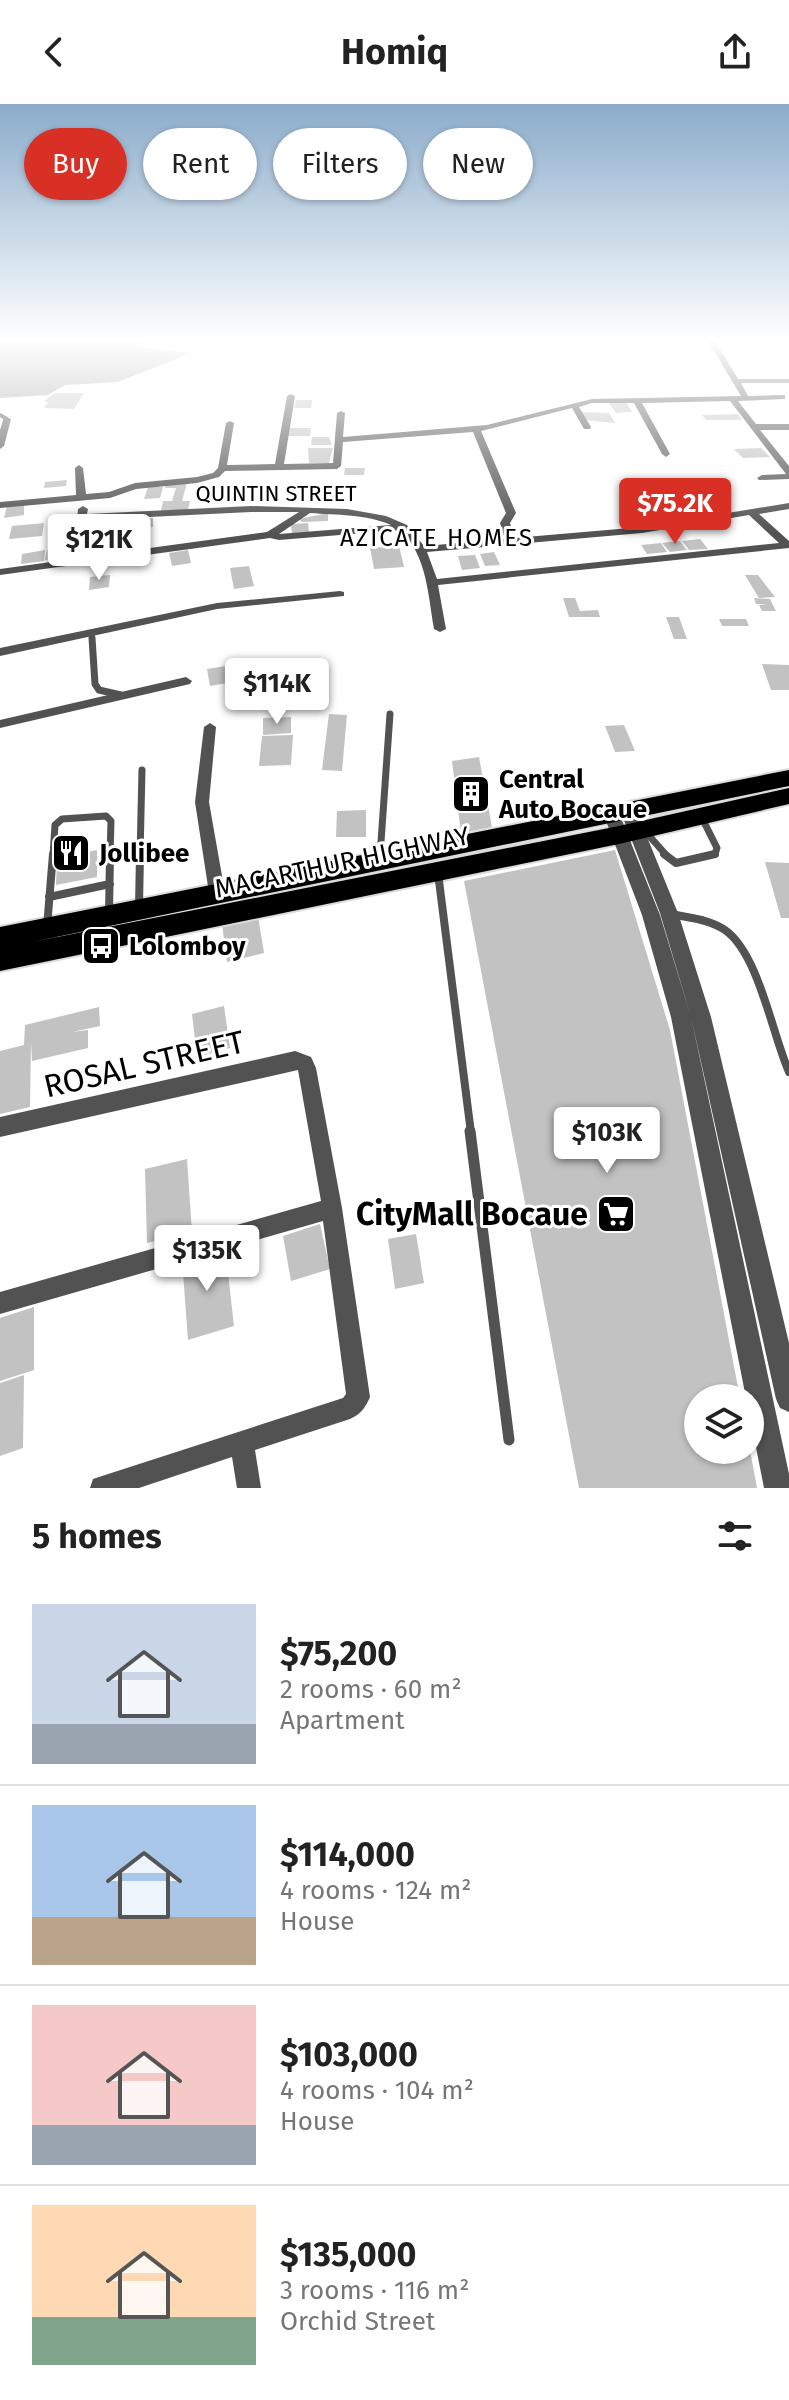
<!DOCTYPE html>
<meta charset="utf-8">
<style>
body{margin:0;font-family:"Fira Sans",sans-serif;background:#f2f2f2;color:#222;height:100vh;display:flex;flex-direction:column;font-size:30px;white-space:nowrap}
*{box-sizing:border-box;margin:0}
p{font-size:26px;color:#767676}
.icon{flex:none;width:44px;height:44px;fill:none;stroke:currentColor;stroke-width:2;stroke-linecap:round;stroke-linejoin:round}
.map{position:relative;height:1384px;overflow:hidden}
.drawer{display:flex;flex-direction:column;background:#fff;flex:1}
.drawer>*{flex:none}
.banner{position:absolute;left:24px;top:24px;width:742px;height:72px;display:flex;gap:16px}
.controls{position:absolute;left:684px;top:1280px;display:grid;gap:16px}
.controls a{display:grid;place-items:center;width:80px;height:80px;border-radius:50%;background:#fff;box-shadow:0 2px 6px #0004;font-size:40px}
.price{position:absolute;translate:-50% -68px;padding:0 18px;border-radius:8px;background:#fff;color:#222;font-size:26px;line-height:52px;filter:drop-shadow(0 2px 4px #0008)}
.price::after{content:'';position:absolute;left:50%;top:48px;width:24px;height:18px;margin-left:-12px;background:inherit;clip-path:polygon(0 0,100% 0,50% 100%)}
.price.active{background:#d93025;color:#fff}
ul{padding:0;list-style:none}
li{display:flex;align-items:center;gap:24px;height:200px;padding:0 32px}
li+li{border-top:2px solid #e0e0e0}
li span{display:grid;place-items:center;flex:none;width:224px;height:160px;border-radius:0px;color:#555}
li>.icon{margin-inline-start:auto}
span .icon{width:96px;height:96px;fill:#fffc;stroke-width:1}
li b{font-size:34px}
h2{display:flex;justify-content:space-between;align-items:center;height:96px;padding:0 32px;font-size:34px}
.pill{padding:0 28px;border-radius:36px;background:#fff;box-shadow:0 2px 6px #0004;font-size:28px;line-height:72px}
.pill.active{background:#d93025;color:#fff}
header{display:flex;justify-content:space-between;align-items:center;height:104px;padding:0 32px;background:#fff;font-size:36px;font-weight:700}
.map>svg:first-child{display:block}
.water{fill:#a0a0a0}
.building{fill:#c2c2c2}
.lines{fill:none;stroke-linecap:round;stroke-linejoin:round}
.trunk-casing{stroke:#dbdbdb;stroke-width:4}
.service-far4{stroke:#525252;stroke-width:4}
.service-far3{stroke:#525252;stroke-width:5}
.service-far2{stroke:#525252;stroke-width:7}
.service-far1{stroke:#525252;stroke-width:8}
.service{stroke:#525252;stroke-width:11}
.minor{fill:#525252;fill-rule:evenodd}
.tertiary{fill:#525252;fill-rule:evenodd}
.trunk{fill:#000;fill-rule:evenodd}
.labels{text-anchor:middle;stroke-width:6;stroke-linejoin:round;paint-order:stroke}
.far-street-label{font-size:22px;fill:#000;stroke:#fff}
.far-neighbourhood-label{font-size:24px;letter-spacing:2px;fill:#000;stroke:#fff}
.poi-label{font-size:26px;font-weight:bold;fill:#000;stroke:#fff;text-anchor:start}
.street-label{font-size:26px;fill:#000;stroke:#fff}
.near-street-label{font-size:32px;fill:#000;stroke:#fff}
.near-poi-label{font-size:32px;font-weight:bold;fill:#000;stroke:#fff;text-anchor:end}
</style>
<header><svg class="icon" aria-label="back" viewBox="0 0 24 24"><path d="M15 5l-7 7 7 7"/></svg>Homiq<svg class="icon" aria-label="share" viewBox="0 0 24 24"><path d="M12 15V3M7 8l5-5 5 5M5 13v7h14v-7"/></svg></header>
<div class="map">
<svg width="789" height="1384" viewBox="0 0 789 1384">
<rect width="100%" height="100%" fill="#fff"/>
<path class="water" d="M0,237H148L141,243L191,249L118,278L65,281L48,291L0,294Z"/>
<path class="building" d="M55,289H84L74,305L44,304L48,299L44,297Z
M296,296H312L311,304H294Z
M626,298L632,308L616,309L609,299Z
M581,308L609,309L615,319L584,316Z
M738,310L742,316H706L702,311Z
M289,324H311L310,332H288Z
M312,333H329L332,341H311Z
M308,344H333L329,359H309Z
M761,344L770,353L743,354L734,345Z
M345,364H365L364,371H344Z
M67,376L66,382L44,384L45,378Z
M187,379L182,397H190L188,406L161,407L163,397H172L176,384H165L166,380Z
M148,383H163L160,394L144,395Z
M24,400V411L4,414L7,402Z
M328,409V417L302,418L299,415Z
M74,413V422L48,425L49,416Z
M153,414V423L138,425V415Z
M44,419L42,432L9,435L12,422Z
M308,419L309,428L292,430L291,420Z
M112,422L113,433L95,436V429L89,430V425Z
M73,423V432L48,435L49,426Z
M700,435L708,445L689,446L682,437Z
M680,437L687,446L670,448L662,439Z
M661,439L667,448L647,450L641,441Z
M399,442L404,463L374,465L370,444Z
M70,443L68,452L45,456L47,446Z
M45,446L44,457L21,460L22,450Z
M188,446L191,459L172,462L169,449Z
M494,448L500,461L485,462L480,450Z
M475,451L480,464L462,466L458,452Z
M249,462L254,482L234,485L230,464Z
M110,471L109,483L89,486L90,473Z
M745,471H758L775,493L759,494Z
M563,494H575L580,507L598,506L600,513H569Z
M754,494L770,495L776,507H762L759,501L767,500H756Z
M666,513H679L687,535H674Z
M719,515H746L749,522H722Z
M258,557L262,573L210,582L207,565Z
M762,560L789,561V586H771Z
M329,610L347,611L342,667L322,666Z
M291,613V629L263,631V614Z
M624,621L635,647L615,648L605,622Z
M293,631L291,661L259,662L262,632Z
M479,653L492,723L461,729L452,657Z
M366,706V733H336L337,707Z
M97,746V773L56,781L57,754Z
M615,746L670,926L740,1294H698V1346H750L757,1384H579L464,777Z
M765,758L789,759V814H781Z
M258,812L264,849L227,858L222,820Z
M224,902L230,944L197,953L192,910Z
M99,903L100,922L72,928L88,926V944L32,957L31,938L30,1003L0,1010V947L24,941L25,921Z
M187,1055L192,1128L147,1139L145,1065Z
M320,1120L330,1165L291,1177L283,1132Z
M416,1130L424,1179L395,1185L388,1135Z
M225,1143L234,1222L188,1236L182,1155Z
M34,1203V1266L0,1277V1214Z
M24,1271L23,1344L0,1352V1279Z"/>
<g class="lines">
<defs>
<path id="trunk" d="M789,666V682L32,838L619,722L789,684V700L619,740L0,867V823Z"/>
</defs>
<use href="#trunk" class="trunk-casing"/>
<path class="service-far4" d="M0,311L7,315"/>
<path class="service-far3" d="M92,529V536"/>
<path class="service-far2" d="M92,534L95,580L99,586L121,591
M702,714L717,744L715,750L706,752
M644,726L667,752
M53,752L55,721L62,715L106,712L111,717L110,752
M140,752L142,666
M380,752L390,610"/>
<path class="service-far1" d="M664,750L676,759L715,750
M380,754V750
M438,769L471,1029
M49,793L110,780
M139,803L140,750
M109,810L110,750
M671,810C689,814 709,815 725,826C759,850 772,930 789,968
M47,823L53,750"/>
<path class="service" d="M470,1027L509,1336"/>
<path class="minor" d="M708,237H715L738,275H789V279H741L748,292L782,291H785V295L738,297L756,320H789V326H760L789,362V375L759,376L757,374L762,371L786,370L730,297L642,299L670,350L666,353L662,350L634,299H592L579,303L591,323L590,325H584L572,304L481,327L516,409L510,419L514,434L642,423L789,399V405L759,410L789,437V444L438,481L446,525L440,528L434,525C428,490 427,453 401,426L279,436L270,434L0,471V465L73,455L78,405L83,402L88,405L87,410L251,402L347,405L386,412L407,421L424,442L505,435L500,419L506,409L473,328L343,338L341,362L337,365L225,367L219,373L197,379L136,385L110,394L0,404V398L76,391L75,364L79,361L83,364L86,390L109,388L135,379L197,373L213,369L218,364L226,319L230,317L234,319L227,361L275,360L287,292L291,290L295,292L284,360L333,359L337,309L341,307L345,309L343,333L487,321L592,295L741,292ZM251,408H299L267,428L84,453L87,416ZM310,409C337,411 366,410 391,421L279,430ZM749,411L779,439L437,475L427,448L642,429Z
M4,313L11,315L4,342L0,345V326Z
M340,487L344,488V492L217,505L0,552V544L217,499Z
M186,573L192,577L190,580L0,624V616Z
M210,619L216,623L209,698L225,789L222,793L217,795L212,793L209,789L195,698L204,623Z
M295,947L311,953L316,964L342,1104L370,1293C365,1304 361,1310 350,1315L255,1346L261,1384H237L232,1353L139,1384H90L93,1375L102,1372L343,1294L346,1290L323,1117L0,1210V1188L321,1097L298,966L0,1033V1013Z"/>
<path class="tertiary" d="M628,700L634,702L636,706L678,809L711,913L789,1239V1308L780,1304L776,1295L691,913L660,809L620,706L622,702Z
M611,703L617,705L619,709L660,811L691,913L789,1370V1384H764L750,1313V1294H746L671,913L642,811L603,709L605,705Z"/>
<use href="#trunk" class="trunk"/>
</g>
<linearGradient id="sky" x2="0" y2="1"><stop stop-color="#8baccb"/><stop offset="0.55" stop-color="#fff"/><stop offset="1" stop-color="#fff" stop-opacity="0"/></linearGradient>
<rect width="789" height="430" fill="url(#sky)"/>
<defs>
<symbol id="building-square" viewBox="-11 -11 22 22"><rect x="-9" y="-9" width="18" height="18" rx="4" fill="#000" stroke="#fff"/><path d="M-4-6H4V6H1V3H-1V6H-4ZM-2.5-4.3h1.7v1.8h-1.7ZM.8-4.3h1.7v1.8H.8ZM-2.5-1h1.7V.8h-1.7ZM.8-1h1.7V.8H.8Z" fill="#fff"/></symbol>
<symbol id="restaurant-square" viewBox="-11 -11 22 22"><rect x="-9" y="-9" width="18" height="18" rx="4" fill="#000" stroke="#fff"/><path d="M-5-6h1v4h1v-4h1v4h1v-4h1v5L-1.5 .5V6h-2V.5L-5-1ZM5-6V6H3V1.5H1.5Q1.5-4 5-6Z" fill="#fff"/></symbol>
<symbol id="bus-square" viewBox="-11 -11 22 22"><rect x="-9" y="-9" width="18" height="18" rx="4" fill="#000" stroke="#fff"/><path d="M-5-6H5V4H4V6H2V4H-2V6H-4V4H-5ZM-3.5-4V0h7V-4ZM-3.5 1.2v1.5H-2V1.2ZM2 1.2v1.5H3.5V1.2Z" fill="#fff"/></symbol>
<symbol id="supermarket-square" viewBox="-11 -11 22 22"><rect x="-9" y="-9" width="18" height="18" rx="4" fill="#000" stroke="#fff"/><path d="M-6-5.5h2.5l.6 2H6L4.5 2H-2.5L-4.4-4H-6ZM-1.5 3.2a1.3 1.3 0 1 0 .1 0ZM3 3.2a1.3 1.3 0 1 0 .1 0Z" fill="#fff"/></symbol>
</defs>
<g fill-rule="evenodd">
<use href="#building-square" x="449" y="668" width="44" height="44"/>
<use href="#restaurant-square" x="49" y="727" width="44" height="44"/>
<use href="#bus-square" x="79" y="820" width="44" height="44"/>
<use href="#supermarket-square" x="594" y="1088" width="44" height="44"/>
</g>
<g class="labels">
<g class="far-street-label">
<text x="276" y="397">QUINTIN STREET</text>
</g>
<g class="far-neighbourhood-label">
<text x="437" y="442">AZICATE HOMES</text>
</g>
<g class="poi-label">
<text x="499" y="684">Central<tspan x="499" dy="30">Auto Bocaue</tspan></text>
<text x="99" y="758">Jollibee</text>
<text x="129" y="851">Lolomboy</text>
</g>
<g class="street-label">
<text transform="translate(342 758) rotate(-12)" y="9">MACARTHUR HIGHWAY</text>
</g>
<g class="near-street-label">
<text transform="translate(144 960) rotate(-13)" y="11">ROSAL STREET</text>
</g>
<g class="near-poi-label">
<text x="588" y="1121">CityMall Bocaue</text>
</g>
</g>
</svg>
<div class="controls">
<a><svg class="icon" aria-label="layers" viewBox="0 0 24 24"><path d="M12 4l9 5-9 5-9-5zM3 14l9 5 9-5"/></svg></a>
</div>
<b class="price active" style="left:675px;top:442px">$75.2K</b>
<b class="price" style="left:99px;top:478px">$121K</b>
<b class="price" style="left:277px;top:622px">$114K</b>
<b class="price" style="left:607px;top:1071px">$103K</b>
<b class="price" style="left:207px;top:1189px">$135K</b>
<div class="banner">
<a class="pill active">Buy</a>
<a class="pill">Rent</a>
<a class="pill">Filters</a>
<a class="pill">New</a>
</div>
</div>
<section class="drawer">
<h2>5 homes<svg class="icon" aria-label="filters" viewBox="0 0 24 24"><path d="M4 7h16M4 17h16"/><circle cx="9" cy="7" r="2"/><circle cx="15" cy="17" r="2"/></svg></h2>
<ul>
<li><span style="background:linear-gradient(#c9d6e8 75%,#9aa5b1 0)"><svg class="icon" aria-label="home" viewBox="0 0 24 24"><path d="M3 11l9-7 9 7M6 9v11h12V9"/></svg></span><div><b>$75,200</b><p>2 rooms · 60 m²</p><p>Apartment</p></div></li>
<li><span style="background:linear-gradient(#a9c7e8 70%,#b9a48a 0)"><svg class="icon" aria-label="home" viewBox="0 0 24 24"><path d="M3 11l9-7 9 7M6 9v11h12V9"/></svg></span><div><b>$114,000</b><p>4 rooms · 124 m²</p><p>House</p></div></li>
<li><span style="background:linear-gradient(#f6c9c9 75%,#9aa5b1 0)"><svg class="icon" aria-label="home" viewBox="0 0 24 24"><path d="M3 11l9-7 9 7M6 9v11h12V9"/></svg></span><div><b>$103,000</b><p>4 rooms · 104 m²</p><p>House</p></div></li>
<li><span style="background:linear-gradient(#ffd9b3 70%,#7fa58c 0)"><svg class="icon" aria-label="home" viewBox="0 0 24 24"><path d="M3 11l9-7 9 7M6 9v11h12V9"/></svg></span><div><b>$135,000</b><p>3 rooms · 116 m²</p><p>Orchid Street</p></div></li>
</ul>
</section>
